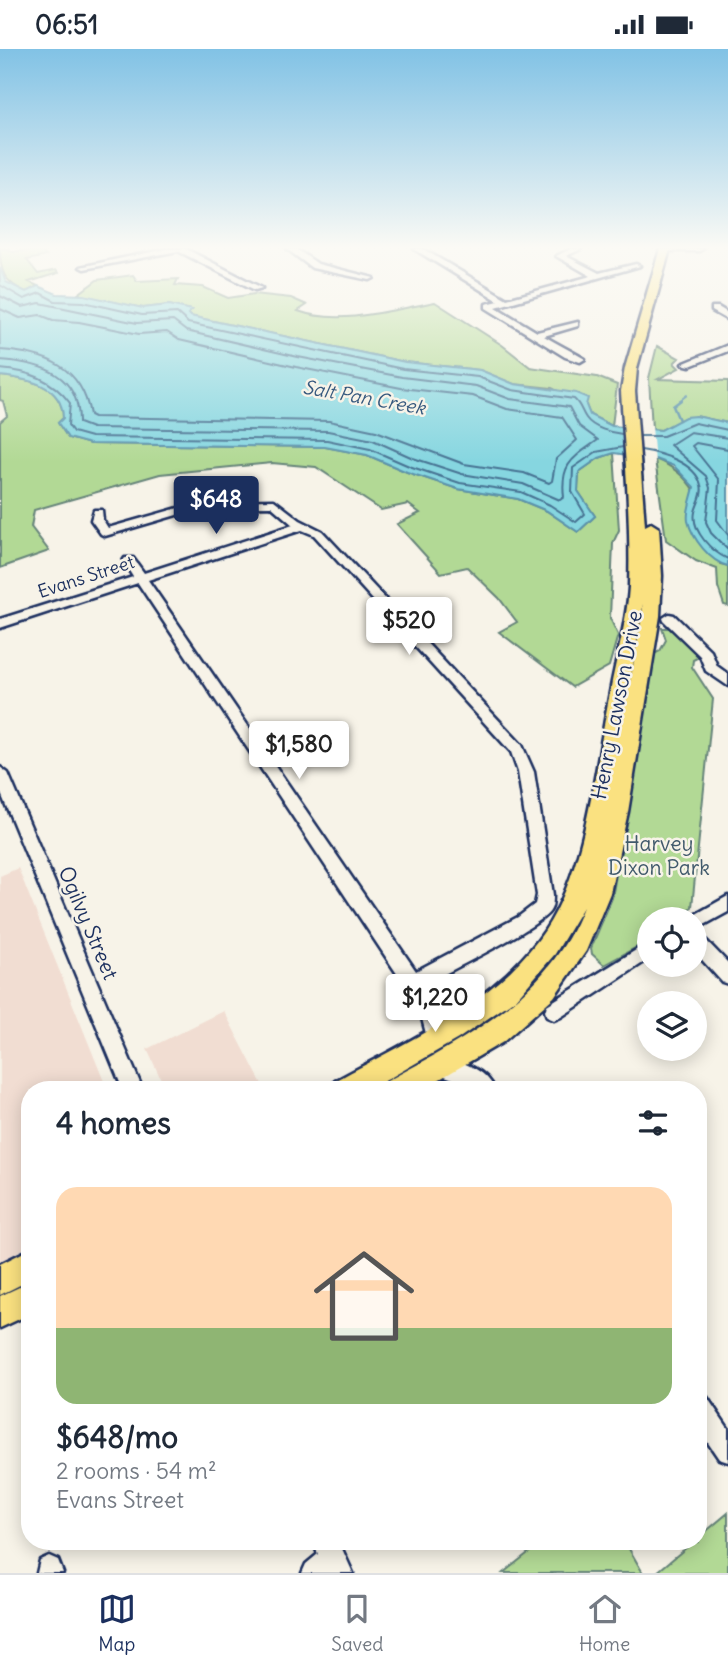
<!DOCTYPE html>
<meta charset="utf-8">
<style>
body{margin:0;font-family:Delius,sans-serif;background:#f6f6f7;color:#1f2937;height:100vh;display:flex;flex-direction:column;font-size:26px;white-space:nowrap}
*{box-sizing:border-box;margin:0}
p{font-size:23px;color:#747a83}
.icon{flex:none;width:38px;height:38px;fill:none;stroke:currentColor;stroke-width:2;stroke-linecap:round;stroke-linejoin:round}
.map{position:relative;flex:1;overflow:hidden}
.sheet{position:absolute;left:21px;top:1032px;width:686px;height:469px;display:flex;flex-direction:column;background:#fff;border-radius:28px;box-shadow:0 4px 18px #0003}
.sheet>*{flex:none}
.tools{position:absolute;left:637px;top:858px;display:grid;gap:14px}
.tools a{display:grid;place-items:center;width:70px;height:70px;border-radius:50%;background:#fff;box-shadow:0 4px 18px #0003;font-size:35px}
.price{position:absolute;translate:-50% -60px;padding:0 16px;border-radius:7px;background:#fff;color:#222;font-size:23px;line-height:46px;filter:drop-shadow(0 2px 4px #0008)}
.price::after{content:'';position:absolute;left:50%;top:42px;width:21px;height:16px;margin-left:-10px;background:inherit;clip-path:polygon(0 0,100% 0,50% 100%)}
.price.current{background:#1b2f5e;color:#fff}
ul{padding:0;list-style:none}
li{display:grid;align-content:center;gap:14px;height:371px;padding:0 35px}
li span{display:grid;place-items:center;height:217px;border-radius:21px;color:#555}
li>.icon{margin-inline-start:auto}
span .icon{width:126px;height:126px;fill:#fffc;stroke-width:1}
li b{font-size:30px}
h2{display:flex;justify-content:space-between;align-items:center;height:84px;padding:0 35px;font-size:30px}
.status{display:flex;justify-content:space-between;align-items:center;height:49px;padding:0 35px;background:#fff;direction:ltr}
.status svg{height:19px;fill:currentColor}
.tab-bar{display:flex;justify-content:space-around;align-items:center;height:98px;border-top:2px solid #e0e1e3;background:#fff;font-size:19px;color:#747a83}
.tab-bar a{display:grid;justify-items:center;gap:4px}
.tab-bar .current{color:#1b2f5e}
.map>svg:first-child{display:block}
.built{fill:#f1ddd2}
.green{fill:#b2d995;stroke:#66847a;stroke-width:2}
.water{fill:#86d6e0;stroke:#5b93ac;stroke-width:2}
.pier{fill:#f7f3e8}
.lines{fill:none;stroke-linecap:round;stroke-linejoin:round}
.shore{stroke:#467292;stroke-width:2}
.stream-far1{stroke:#5b93ac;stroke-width:2}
.stream{stroke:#5b93ac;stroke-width:2.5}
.minor-casing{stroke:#1b2f5e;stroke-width:5}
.major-casing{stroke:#1b2f5e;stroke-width:5}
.minor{fill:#f7f3e8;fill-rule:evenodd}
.major{fill:#fae180;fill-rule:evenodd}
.labels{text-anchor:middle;stroke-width:5;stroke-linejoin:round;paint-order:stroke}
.far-street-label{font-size:18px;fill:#1b2f5e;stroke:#f7f3e8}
.far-water-label{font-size:19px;font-style:italic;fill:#36597e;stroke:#f7f3e8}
.street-label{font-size:21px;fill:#1b2f5e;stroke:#f7f3e8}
.park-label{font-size:21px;fill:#415a6c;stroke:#f7f3e8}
</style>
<div class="status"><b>06:51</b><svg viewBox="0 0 49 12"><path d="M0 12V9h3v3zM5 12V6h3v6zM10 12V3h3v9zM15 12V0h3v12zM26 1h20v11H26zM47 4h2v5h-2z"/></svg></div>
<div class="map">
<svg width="728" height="1524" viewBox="0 0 728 1524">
<rect width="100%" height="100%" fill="#f7f3e8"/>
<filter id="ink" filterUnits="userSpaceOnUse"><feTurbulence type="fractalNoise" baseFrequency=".0143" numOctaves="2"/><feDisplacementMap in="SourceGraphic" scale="14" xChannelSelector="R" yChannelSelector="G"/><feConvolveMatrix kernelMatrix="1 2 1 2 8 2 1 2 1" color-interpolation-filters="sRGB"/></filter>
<g filter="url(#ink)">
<path class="built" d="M18,819L105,1035L94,1041H30V1196L0,1213V827Z
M224,962L265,1041H166L147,1000Z"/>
<path class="green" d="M0,200H8L12,203L39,200L46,207L27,211L38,225L56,221L58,224L29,233L38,237L26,243C4,233 0,223 0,200Z
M133,226L137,232L178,230L175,236L203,238L228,249L254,245L291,249L307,256L298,262C339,277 393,261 435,253L502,296L530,318L597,328L617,336L612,377L590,366L586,356L552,339L514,335L480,321L405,313L190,267L187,265L192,261L169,256L143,259L77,246L97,231Z
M657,297L679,309L674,314L679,319L658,330L728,332V374L696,367L661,381L652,380L649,329Z
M0,327C27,330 63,335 63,369L58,374L68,389L90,395L325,398L367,406L407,423L458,440L518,450L547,462L578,483L595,467L578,442L579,423L599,409L614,404L619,481L613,494L610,569L618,586L609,617L572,638L499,583L517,573L499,549L467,518L441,524L397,475L420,464L408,455L381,461L316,418L272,414L160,425L34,461L31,478L49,502L0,519V373L7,367L3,352L0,351Z
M655,410C703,429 705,470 720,515L728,517V557L724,556L718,538L717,520L696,512L666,491Z
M662,579H672L701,607L693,611L692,618L713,650L692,858L671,870H649V882L638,888L639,897L604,916L592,905L591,899L612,849L654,605L660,602L666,591Z
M728,1464V1524H656L693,1493H698V1489Z
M542,1493H625L643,1524H503Z"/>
<path class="water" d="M0,219L6,233L26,243L38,237L57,245L84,246L143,259L169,256L192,261L188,265L190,267L405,313L480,321L514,335L576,344L588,349L586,356L590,366L612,377L634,379L661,381L685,368L696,367L728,374V517C710,513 692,489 688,472C686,462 692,448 694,438L674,417L655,410L614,404L599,409L579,423L578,442L595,467L578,483L547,462L518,450L458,440L407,423L367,406L325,398L90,395L68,389L58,374L63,369C63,335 27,330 0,327Z"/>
<path class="pier" d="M622,375L652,377L655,414L624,409Z"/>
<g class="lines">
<path class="shore" d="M0,236L24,250L40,244L55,252L83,253L142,266L177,264L188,274L403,320L478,328L512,341L574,350C581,356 581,362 586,369C593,379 611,384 622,385
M0,247L22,258L40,254L137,274L173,272L186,282L298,308L402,328L476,337L510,350L569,358L579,377L598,391C573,409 560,414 564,448L560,451L523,435L462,425L413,409L373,391L328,382L92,379L79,374C80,325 42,314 0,311
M0,260L20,269L40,266L53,271L79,273L139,285L167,283L179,291L296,318L401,339L473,347L507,360L562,368L577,391L556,410L552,432L549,434L524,424L464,415L376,382L329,372L94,368L90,366C82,317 45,304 0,301
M0,320C29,322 52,330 70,354L68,376L73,383L91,388L327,391L370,400L409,417L460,434L521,443L550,456L576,473L585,465L572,443L573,419L596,403L623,398
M640,387H663L695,374L728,381
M728,389L690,383L670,396L706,427L710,439L706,473L711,484L728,501
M728,400L696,394L692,397L719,431L717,471L728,486
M641,401C661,404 695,413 701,436C704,445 697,454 695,463C691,482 712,503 728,510"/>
<path class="stream-far1" d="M679,352L687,346"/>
<path class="stream" d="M679,371L673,357L681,351"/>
<defs>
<path id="minor" d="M166,200H186L262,239L255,241L178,202L84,220L80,218Z
M287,200H296L318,215L374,229L370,231L312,219Z
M414,200H423L507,250L591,227L556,207L571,200H581L566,207L599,224L636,215L640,217L496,258L537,283L578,273V277L544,287C557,295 572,302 585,310L580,313L565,308L486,259V255L499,252Z
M662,200H703L699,202H666Z
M712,258H718L728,264V271L712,262Z
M728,296V302L690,317L682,315Z
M274,451L300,471L322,482L522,696L534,723L553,846C553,851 553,858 550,862C540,878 447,923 425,935C435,950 450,979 443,996L436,999L429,996L419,958L138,534L0,579V570L133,528L123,512L125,509H133L144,524L293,476L271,457L204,458L105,487L101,485L91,471L94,461H102L103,471L108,479L203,452ZM302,481L314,486L511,703L518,723L537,846L535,855L518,868L416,922L148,531Z
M669,565L674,566L711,602L717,617L728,625V637L706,622L700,607L664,572L663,569Z
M0,718L8,724L143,1041H123L0,742Z
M728,847V863L695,881V870L689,869Z
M695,883L701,886L728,914V935L722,933L695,903Z
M649,893V910L561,968L554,971L547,968L545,962L547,956Z
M440,1007C461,1013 486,1019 495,1041H471L462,1033L433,1023L430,1016L433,1009Z
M698,1345L707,1348L728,1379V1413L719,1410L698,1379Z
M313,1493H339L353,1524H302L306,1515L318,1505Z
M49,1507L58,1511L63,1524H37L40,1511Z"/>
<path id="major" d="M660,200H670L637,319L635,342L645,477L651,474L659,479L662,527L660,567L628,763L610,844L586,902L554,948L503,993L421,1041H383L387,1032C465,990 550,946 583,858L555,905L516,950L458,990L369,1041H331L335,1032C406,993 488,957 538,891C586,829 595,719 610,643C616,609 627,573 629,538C631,473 625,407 621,342L625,319ZM643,555L642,567L627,651Z
M30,1200V1231L0,1246V1215Z
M30,1233V1265L0,1279V1247Z"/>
</defs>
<use href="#minor" class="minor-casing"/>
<use href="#major" class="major-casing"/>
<use href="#minor" class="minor"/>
<use href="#major" class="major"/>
</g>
</g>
<linearGradient id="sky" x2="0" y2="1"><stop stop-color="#81c2e5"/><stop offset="0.48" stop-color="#fbfaf5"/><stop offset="1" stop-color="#fbfaf5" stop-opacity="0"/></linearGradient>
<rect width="728" height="413" fill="url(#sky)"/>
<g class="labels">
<g class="far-street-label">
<text transform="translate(86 528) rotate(-18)" y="6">Evans Street</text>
</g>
<g class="far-water-label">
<text transform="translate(364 348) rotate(10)" y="7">Salt Pan Creek</text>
</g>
<g class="street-label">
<text transform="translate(617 656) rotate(-79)" y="7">Henry Lawson Drive</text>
<text transform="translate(88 874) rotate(67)" y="7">Ogilvy Street</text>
</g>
<g class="park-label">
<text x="659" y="802">Harvey<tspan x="659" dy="24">Dixon Park</tspan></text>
</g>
</g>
</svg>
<div class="tools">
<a><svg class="icon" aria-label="locate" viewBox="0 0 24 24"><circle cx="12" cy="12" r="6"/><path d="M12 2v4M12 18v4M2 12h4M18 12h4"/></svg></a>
<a><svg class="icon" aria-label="layers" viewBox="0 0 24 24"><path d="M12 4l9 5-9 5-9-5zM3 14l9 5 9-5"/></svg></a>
</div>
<b class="price current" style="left:216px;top:487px">$648</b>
<b class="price" style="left:409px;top:608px">$520</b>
<b class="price" style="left:299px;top:732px">$1,580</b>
<b class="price" style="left:435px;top:985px">$1,220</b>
<section class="sheet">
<h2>4 homes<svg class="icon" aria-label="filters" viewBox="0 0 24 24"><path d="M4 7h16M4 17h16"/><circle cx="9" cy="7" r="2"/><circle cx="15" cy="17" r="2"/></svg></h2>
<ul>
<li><span style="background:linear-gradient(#ffd9b3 65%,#8fb573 0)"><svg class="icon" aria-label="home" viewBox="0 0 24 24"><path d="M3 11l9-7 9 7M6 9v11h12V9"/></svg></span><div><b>$648/mo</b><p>2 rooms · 54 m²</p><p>Evans Street</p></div></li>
</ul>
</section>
</div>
<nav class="tab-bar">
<a class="current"><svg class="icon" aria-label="map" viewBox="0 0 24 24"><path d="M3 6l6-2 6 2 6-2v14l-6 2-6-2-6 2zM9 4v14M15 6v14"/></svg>Map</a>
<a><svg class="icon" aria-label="saved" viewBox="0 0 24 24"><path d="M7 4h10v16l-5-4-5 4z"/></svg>Saved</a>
<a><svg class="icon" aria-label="home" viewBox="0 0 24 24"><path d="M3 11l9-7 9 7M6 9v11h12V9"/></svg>Home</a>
</nav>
